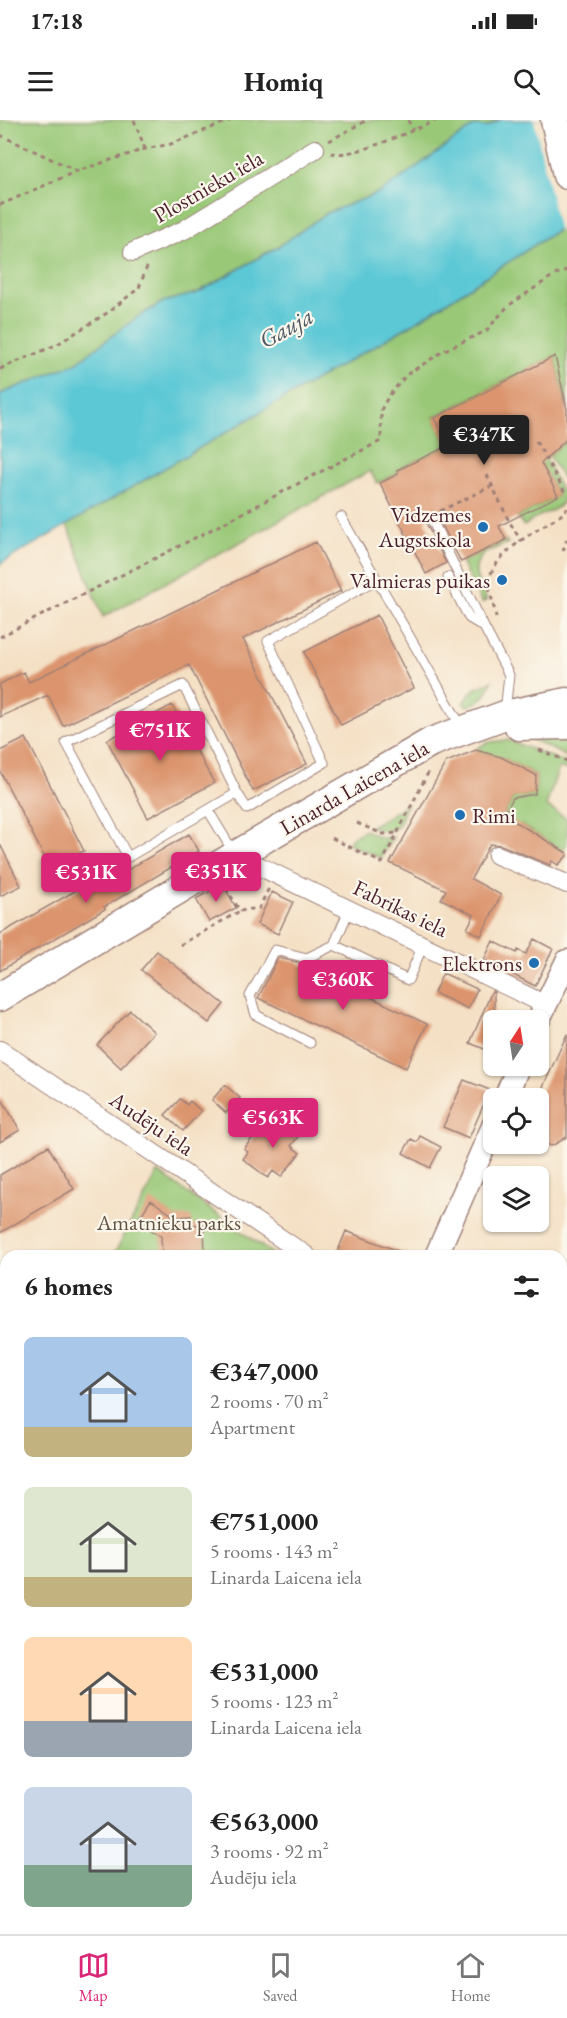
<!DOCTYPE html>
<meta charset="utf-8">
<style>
body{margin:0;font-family:"EB Garamond",serif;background:#f2f2f2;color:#222;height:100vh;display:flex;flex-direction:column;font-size:22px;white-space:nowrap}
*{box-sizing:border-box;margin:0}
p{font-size:20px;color:#767676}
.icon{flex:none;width:33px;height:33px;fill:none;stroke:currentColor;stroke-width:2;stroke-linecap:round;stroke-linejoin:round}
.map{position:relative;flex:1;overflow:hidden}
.panel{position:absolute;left:0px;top:1130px;width:567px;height:686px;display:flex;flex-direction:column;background:#fff;border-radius:18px 18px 0 0;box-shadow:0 2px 4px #0004}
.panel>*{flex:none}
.needle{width:39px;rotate:12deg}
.tools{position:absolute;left:483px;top:890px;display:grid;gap:12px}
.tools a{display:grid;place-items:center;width:66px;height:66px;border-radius:9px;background:#fff;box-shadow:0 2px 4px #0004;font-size:30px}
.price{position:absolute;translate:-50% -51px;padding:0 14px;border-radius:6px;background:#db2777;color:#fff;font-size:20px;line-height:39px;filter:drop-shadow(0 2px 3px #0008)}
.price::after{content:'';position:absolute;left:50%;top:36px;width:18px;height:14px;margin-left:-9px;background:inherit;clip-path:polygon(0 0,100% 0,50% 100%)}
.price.active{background:#222;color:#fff}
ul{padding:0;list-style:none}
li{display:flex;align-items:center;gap:18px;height:150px;padding:0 24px}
li span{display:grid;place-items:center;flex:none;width:168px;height:120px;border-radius:9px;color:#555}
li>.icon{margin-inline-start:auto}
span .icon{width:72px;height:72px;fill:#fffc;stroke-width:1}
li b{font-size:26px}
h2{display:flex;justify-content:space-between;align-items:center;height:72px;padding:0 24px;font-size:26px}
.status{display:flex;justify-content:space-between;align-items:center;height:42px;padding:0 30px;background:#fff;direction:ltr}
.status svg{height:16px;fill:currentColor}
header{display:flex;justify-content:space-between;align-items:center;height:78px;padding:0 24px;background:#fff;font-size:27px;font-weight:700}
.tabs{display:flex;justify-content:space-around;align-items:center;height:84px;border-top:2px solid #e0e0e0;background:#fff;font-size:16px;color:#767676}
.tabs a{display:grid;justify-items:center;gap:3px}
.tabs .active{color:#db2777}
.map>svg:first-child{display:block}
.green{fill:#99c877;stroke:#727451;stroke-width:1.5}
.water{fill:#5cc8d5;stroke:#537480;stroke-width:1.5}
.pier{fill:#f4e0c4}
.building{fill:#db946d}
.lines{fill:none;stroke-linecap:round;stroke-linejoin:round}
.service-casing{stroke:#9f8078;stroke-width:11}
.minor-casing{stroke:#9f8078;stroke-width:20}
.tertiary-casing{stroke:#9f8078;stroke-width:25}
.primary-casing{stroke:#9f8078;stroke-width:31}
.path{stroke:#9f8078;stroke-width:3;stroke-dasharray:4.5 4.5;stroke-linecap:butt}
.service{stroke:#fff;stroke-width:9}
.minor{stroke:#fff;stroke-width:18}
.tertiary{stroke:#fff;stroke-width:22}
.primary{stroke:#fff;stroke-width:28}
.poi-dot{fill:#1f6fb2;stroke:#fbf7ec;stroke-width:2}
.labels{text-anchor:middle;stroke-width:4.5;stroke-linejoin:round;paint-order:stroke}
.street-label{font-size:22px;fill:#4a1f2b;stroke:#fbf7ec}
.poi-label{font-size:22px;fill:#4a1f2b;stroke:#fbf7ec;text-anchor:end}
.park-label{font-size:22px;fill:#625242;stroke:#fbf7ec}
.water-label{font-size:24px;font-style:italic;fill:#505a66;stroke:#fbf7ec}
</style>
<div class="status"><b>17:18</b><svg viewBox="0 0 49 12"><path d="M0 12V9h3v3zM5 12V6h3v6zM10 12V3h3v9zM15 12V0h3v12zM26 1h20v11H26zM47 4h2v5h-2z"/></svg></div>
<header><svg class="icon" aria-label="menu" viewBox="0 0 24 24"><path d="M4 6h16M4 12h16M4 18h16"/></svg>Homiq<svg class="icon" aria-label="search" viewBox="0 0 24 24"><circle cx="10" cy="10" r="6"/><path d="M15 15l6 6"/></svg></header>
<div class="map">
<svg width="567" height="1814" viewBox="0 0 567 1814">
<rect width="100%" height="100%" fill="#fbf7ec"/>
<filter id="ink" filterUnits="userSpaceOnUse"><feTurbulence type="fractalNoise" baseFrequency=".0167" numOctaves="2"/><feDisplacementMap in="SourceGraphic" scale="12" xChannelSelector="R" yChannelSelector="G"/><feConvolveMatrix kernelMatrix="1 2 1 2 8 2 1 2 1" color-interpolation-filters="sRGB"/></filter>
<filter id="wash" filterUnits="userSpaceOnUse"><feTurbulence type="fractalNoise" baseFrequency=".008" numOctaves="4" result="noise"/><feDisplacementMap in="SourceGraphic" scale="24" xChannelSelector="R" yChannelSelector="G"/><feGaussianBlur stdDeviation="1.35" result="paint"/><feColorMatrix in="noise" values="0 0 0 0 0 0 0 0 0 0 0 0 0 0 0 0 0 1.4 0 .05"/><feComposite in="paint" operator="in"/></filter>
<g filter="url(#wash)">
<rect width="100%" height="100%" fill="#f4e0c4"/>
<path class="green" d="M0,0H500L487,7L474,6L381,72L327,93L279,126L197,173L163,182L136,198L76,243L0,274Z
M567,104V289L555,236L434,297L448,326L397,350L398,354L377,363L370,351L103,497L67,405L419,200Z
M567,319V366L549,336Z
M545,338L564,376C561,393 544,391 532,400C530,402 527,404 524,406L517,397L558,376L540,341Z
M506,420L508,423C500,427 487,430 482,436C469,450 480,467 487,480L482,483L461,442Z
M492,561C487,576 482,581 467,586L463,583L474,569Z
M567,615V637L528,617Z
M508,620L567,643V650L559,647L546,686L567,699V722L563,731L521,705L495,713L513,678L535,674L536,655L501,637L476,630C485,621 495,621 508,620Z
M406,685C398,709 397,716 370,707Z
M365,710L381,718L393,717L380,738L349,724L351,718Z
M158,1052L274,1135L113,1136Z
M561,1287L567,1291V1320L561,1310Z
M20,1809H77L85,1814H17Z"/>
<path class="water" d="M500,0H567V104L419,200L0,444V274L76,243L136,198L163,182L197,173L279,126L327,93L381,72L474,6L487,7Z"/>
<path class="pier" d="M534,0H567V107L559,112Z"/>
<g id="blocks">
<path class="building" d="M555,236L567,289V319L541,343L558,376L499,406L506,420L461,442L439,399L434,395L430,396L426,401L427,405L446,443L426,454L380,363L398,354L397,350L448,326L434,298Z
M316,422L341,471L243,519L307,644L253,671L189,545L63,606L48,575L0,597V564L24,552L29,562Z
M377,495L414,568L341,605L304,532Z
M172,585L214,663L148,698L107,620Z
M26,618L84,731L50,748L0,651V631Z
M476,630L501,637L536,655L535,674L513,678L504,695L567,733V736L558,745L552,741L550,745L501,725L490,724L471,759L501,775L481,816L467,809L474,795L441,779L446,770L390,743L446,642Z
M189,714L199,731L104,787L105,789L0,851V814L101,756L105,763Z
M0,724L21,766L0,776Z
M223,764L236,788L209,802L196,779Z
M272,772L293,782L278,814L257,804Z
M534,819L553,829L535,866L484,840L493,821L517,833L518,830L526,834Z
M157,831L224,884L209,903L141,850Z
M278,838L297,842L427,904L406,948L258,878Z
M443,853L477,869L468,889L434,873Z
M492,871L494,872V933L470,923Z
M130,890L154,912L121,948L97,925Z
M567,914V1017L552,1026L538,1022V978Z
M464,960L490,970L469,1018L443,1007Z
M225,965L240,978L226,993L212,980Z
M0,976L20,1010L0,1022Z
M180,979L187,985L190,981L201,991L183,1011L165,995Z
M279,997L300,1014L291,1026L300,1033L281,1057L273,1051L268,1058L243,1039L248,1032L244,1029L262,1005L269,1010Z
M420,1016L441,1027L430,1048L403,1033L411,1019L417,1022Z
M48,1026L74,1069L0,1113V1055Z
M151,1080L175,1097L191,1096L192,1105L204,1104L205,1136H162L161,1116L137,1101Z
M346,1111L406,1134V1136H336Z"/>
</g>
</g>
<g filter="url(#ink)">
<use href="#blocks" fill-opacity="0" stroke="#9f8078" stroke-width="1.5"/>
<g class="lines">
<defs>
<path id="service" d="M341,397L462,608
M433,402L484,507L509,555L505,592
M448,457L469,498L484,507
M237,673L247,689L324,643L268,521L377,459
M208,690L237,673L183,565L66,622L128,737L208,690L234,733
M349,790L334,825L408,860L423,825
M310,923L256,895L250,876L275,830L307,838L334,825
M0,1287H6
M561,1355L567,1357
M0,1443L6,1441
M561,1448L567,1447
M394,1809L395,1814"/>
<path id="minor" d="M133,132L184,110L315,29
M236,735L546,885
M497,735L567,764
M0,930L307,1136
M95,1809L103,1814"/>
<path id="tertiary" d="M538,901L567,841
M505,978L519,945
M436,1136L494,1004
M561,1267L567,1271
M0,1805L6,1796"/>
<path id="primary" d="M555,0L567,55
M519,606L567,605
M0,877L236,735L431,622L505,595L567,582"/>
</defs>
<use href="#service" class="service-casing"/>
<use href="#minor" class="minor-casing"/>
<use href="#tertiary" class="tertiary-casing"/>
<use href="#primary" class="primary-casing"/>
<path class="path" d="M134,0L145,29
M408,0L413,10
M0,15L77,51
M329,21L367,0
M331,33C356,38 412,10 437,0
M0,85L77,51L145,29L171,24L231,0
M0,249L56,225L107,193L139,168L148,144
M536,321L567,376
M487,355L509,401L521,421
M440,391L492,366
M563,431L567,419
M496,498C495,488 488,469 489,461C493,432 541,408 564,393L567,388
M0,517C62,484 125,454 187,422C252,389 316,353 381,321V290L388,277L406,255L447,229L486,211L508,186L554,155L567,150
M539,630L567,641
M357,703L383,714L398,713
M332,718L382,743L429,651
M226,768L240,791L259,788L269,768
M180,825L240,791
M0,1586L6,1590"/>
<use href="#service" class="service"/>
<use href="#minor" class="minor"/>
<use href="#tertiary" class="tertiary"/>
<use href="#primary" class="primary"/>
</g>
</g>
<g class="poi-dot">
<circle cx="483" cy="407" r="6"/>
<circle cx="502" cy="460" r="6"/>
<circle cx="460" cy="695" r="6"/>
<circle cx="534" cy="843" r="6"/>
</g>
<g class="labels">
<g class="street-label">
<text transform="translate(208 66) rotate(-30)" y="8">Plostnieku iela</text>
<text transform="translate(354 667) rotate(-30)" y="8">Linarda Laicena iela</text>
<text transform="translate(401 788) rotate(26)" y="8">Fabrikas iela</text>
<text transform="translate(152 1003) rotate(34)" y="8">Audēju iela</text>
</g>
<g class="poi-label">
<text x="471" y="402">Vidzemes<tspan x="471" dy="25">Augstskola</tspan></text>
<text x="490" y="468">Valmieras puikas</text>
<text x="472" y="703" text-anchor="start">Rimi</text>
<text x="522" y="851">Elektrons</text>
</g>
<g class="park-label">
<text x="169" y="1110">Amatnieku parks</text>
</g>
<g class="water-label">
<text transform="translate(286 208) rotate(-29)" y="8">Gauja</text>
</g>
</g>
</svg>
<div class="tools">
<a><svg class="needle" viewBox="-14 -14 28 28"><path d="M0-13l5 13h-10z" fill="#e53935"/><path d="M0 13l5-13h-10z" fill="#767676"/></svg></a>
<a><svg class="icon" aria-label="locate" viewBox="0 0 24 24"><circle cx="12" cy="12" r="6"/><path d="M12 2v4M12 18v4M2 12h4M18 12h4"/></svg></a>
<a><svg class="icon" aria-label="layers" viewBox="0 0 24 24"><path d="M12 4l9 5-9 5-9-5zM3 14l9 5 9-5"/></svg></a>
</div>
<b class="price active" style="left:484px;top:346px">€347K</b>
<b class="price" style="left:160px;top:642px">€751K</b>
<b class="price" style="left:216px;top:783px">€351K</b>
<b class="price" style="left:86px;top:784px">€531K</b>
<b class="price" style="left:343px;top:891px">€360K</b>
<b class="price" style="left:273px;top:1029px">€563K</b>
<section class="panel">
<h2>6 homes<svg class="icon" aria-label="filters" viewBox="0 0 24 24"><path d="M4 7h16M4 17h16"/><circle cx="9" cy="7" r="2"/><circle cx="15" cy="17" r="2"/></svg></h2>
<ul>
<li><span style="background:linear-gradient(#a9c7e8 75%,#c2b280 0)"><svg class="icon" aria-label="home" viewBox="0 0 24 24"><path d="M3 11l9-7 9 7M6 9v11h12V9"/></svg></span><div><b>€347,000</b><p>2 rooms · 70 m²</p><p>Apartment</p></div></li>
<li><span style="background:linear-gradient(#dfe7d0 75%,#c2b280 0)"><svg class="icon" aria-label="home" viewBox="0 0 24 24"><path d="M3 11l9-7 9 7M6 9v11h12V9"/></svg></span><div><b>€751,000</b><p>5 rooms · 143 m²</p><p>Linarda Laicena iela</p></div></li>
<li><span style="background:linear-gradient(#ffd9b3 70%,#9aa5b1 0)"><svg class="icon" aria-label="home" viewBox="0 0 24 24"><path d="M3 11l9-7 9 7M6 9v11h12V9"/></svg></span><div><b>€531,000</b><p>5 rooms · 123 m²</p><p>Linarda Laicena iela</p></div></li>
<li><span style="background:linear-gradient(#c9d6e8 65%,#7fa58c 0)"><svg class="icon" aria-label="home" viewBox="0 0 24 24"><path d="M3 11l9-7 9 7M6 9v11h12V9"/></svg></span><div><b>€563,000</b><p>3 rooms · 92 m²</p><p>Audēju iela</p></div></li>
</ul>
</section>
</div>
<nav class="tabs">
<a class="active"><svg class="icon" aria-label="map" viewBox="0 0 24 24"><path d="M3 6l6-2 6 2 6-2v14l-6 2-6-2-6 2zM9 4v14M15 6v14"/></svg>Map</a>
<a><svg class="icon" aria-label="saved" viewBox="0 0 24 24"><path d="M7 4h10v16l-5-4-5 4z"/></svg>Saved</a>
<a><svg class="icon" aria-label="home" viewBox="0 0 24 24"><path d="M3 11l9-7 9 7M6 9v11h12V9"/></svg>Home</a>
</nav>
